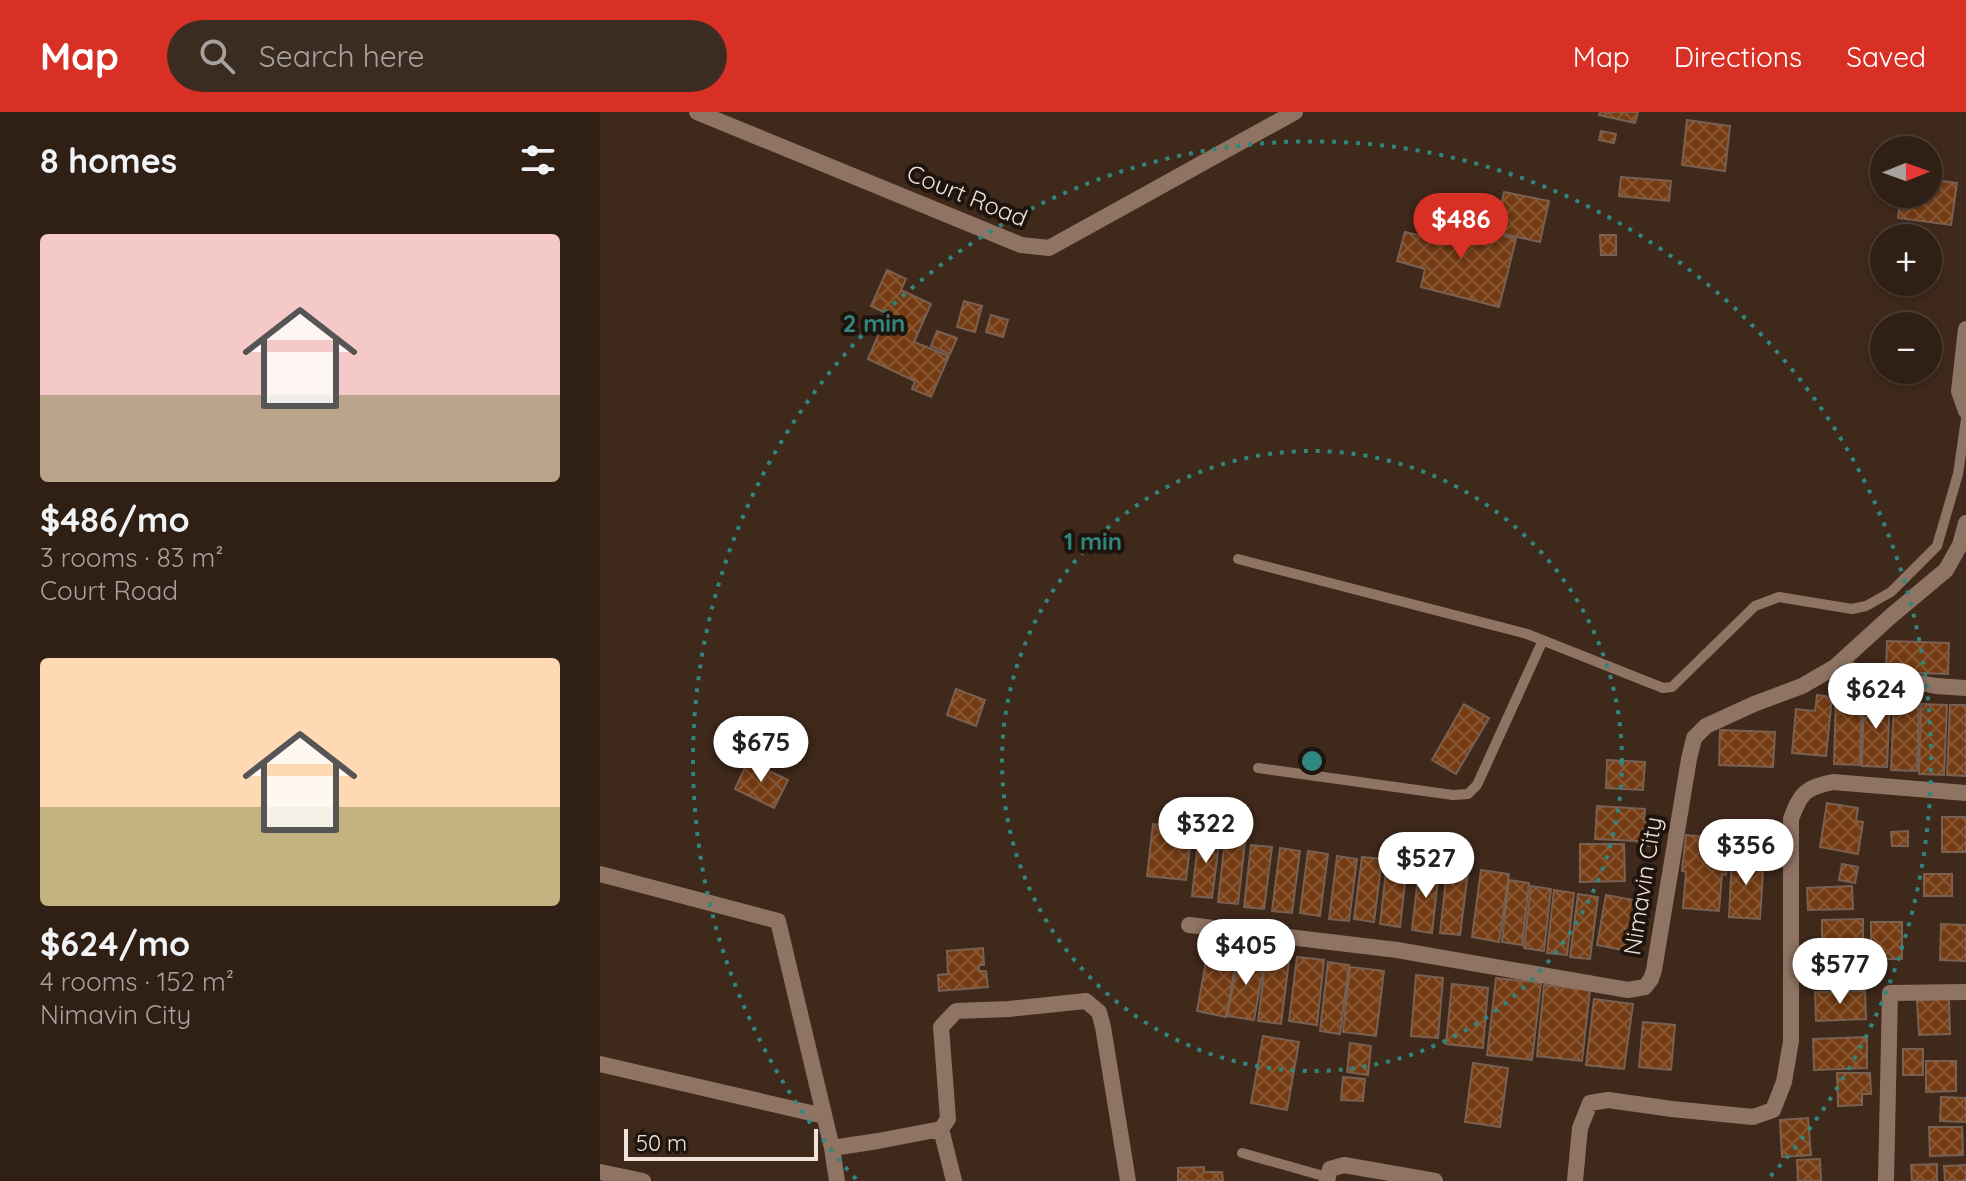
<!DOCTYPE html>
<meta charset="utf-8">
<style>
body{margin:0;font-family:Quicksand,sans-serif;background:#3b2c22;color:#f1f3f6;height:100vh;display:flex;flex-direction:column;font-size:30px;white-space:nowrap}
*{box-sizing:border-box;margin:0}
p{font-size:26px;color:#a7a2a0}
.icon{flex:none;width:44px;height:44px;fill:none;stroke:currentColor;stroke-width:2;stroke-linecap:round;stroke-linejoin:round}
.map{position:relative;flex:1;overflow:hidden}
.sheet{display:flex;flex-direction:column;background:#2f1f14;width:600px}
.sheet>*{flex:none}
.needle{width:52px;rotate:89deg}
.buttons{position:absolute;left:1270px;top:24px;display:grid;gap:16px}
.buttons a{display:grid;place-items:center;width:72px;height:72px;border-radius:50%;background:#2f1f14;box-shadow:0 4px 12px #0003,0 0 0 2px #4a3d34;font-size:40px}
.scale{position:absolute;left:24px;bottom:20px;width:194px;box-sizing:border-box;padding-left:8px;border:4px solid #f1e2da;border-top:0;font-size:22px;line-height:28px;white-space:nowrap;color:#f1e2da;-webkit-text-stroke:6px #1e140e;paint-order:stroke}
.price{position:absolute;translate:-50% -68px;padding:0 18px;border-radius:28px;background:#fff;color:#222;font-size:26px;line-height:52px;filter:drop-shadow(0 2px 4px #0008)}
.price::after{content:'';position:absolute;left:50%;top:48px;width:24px;height:18px;margin-left:-12px;background:inherit;clip-path:polygon(0 0,100% 0,50% 100%)}
.price.active{background:#d93025;color:#fff}
ul{padding:0;list-style:none}
li{display:grid;align-content:center;gap:16px;height:424px;padding:0 40px}
li span{display:grid;place-items:center;height:248px;border-radius:8px;color:#555}
li>.icon{margin-inline-start:auto}
span .icon{width:144px;height:144px;fill:#fffc;stroke-width:1}
li b{font-size:34px}
h2{display:flex;justify-content:space-between;align-items:center;height:96px;padding:0 40px;font-size:34px}
header{display:flex;align-items:center;gap:48px;box-sizing:border-box;height:112px;padding:0 40px;background:#d93025;color:#fff}
header strong{font-size:38px}
nav{display:flex;gap:44px;margin-inline-start:auto;font-size:28px}
.search{width:560px;height:72px;background:#3b2c22;display:flex;align-items:center;gap:20px;box-sizing:border-box;padding:0 28px;border-radius:44px;color:#a7a2a0;font-size:30px}
main{display:flex;flex:1;min-height:0}
.map>svg:first-child{display:block}
.building{fill:url(#building-cross-hatch);stroke:#796051;stroke-width:2}
.lines{fill:none;stroke-linecap:round;stroke-linejoin:round}
.service{stroke:#907463;stroke-width:10}
.minor{stroke:#907463;stroke-width:16}
.ring{fill:none;stroke:#31867e;stroke-width:4;stroke-dasharray:4 8}
.labels{text-anchor:middle;stroke-width:8;stroke-linejoin:round;paint-order:stroke}
.street-label{font-size:24px;fill:#f1e2da;stroke:#1e140e}
.centre{fill:#31867e;stroke:#1e140e;stroke-width:4}
.ring-label{font-size:24px;text-anchor:middle;font-weight:bold;fill:#31867e;stroke:#1e140e;stroke-width:8;stroke-linejoin:round;paint-order:stroke}
</style>
<header>
<strong>Map</strong>
<div class="search"><svg class="icon" aria-label="search" viewBox="0 0 24 24"><circle cx="10" cy="10" r="6"/><path d="M15 15l6 6"/></svg>Search here</div>
<nav><a>Map</a><a>Directions</a><a>Saved</a></nav>
</header>
<main>
<section class="sheet">
<h2>8 homes<svg class="icon" aria-label="filters" viewBox="0 0 24 24"><path d="M4 7h16M4 17h16"/><circle cx="9" cy="7" r="2"/><circle cx="15" cy="17" r="2"/></svg></h2>
<ul>
<li><span style="background:linear-gradient(#f6c9c9 65%,#b9a48a 0)"><svg class="icon" aria-label="home" viewBox="0 0 24 24"><path d="M3 11l9-7 9 7M6 9v11h12V9"/></svg></span><div><b>$486/mo</b><p>3 rooms · 83 m²</p><p>Court Road</p></div></li>
<li><span style="background:linear-gradient(#ffd9b3 60%,#c2b280 0)"><svg class="icon" aria-label="home" viewBox="0 0 24 24"><path d="M3 11l9-7 9 7M6 9v11h12V9"/></svg></span><div><b>$624/mo</b><p>4 rooms · 152 m²</p><p>Nimavin City</p></div></li>
</ul>
</section>
<div class="map">
<svg width="1366" height="1069" viewBox="0 0 1366 1069">
<defs>
<pattern id="building-cross-hatch" width="8" height="8" patternUnits="userSpaceOnUse" patternTransform="scale(2)"><rect width="8" height="8" fill="#753c13"/><path d="M0 0l8 8M0 8l8-8" fill="none" stroke="#895835"/></pattern>
</defs>
<rect width="100%" height="100%" fill="#3f291b"/>
<path class="building" d="M1000,0H1038L1035,11L999,3Z
M1087,8L1130,14L1125,59L1082,53Z
M1001,19L1016,22L1014,31L999,28Z
M1021,65L1071,69L1069,89L1019,84Z
M1328,67L1357,71L1351,113L1298,106L1301,82H1328Z
M904,80L949,89L940,130L895,120Z
M838,107L916,127L899,195L821,175L825,157L797,149L805,120L833,127Z
M1000,123H1016V143H1001Z
M287,158L306,167L301,178L331,192L314,230L349,244L331,285L312,277L315,269L268,247L282,214L285,216L290,203L271,194Z
M364,189L382,194L375,220L357,215Z
M391,203L408,208L403,225L386,220Z
M337,219L357,226L350,242L331,234Z
M1287,529L1349,531L1348,562L1286,560Z
M356,577L385,588L376,614L347,603Z
M1236,582L1262,583L1260,653L1234,652Z
M1217,583L1232,585L1226,644L1192,641L1196,597L1215,599Z
M1264,584L1290,585L1287,655L1262,654Z
M1294,588H1319L1317,659L1291,658Z
M864,592L889,606L856,662L832,648Z
M1321,592L1347,593L1344,663L1319,662Z
M1350,593H1366V664L1347,663Z
M1120,618L1175,620L1173,655L1119,653Z
M1007,648L1045,650L1043,678L1006,676Z
M148,649L188,668L174,696L135,677Z
M1227,691L1258,696L1256,709L1263,710L1258,742L1220,735Z
M997,694L1045,697L1044,710L1052,711L1051,734H1038V729L995,727Z
M1342,705H1366V740H1342Z
M553,712L592,717L586,768L547,764Z
M1308,719V734H1292L1291,720Z
M599,721L620,724L612,786L592,784Z
M1086,723L1129,727L1126,763L1122,762L1119,799L1083,796L1086,760L1082,759Z
M625,728L645,730L638,792L618,790Z
M980,732H1024L1025,769L980,770Z
M651,733L672,735L664,797L644,795Z
M680,736L700,739L692,801L672,799Z
M708,739L728,742L720,804L700,801Z
M1132,743L1164,744L1160,807L1129,805Z
M737,744L757,747L749,809L729,807Z
M762,745L782,747L774,810L754,807Z
M787,750L807,752L800,815L780,812Z
M1242,752L1258,755L1255,771L1239,768Z
M819,756L839,758L832,821L812,818Z
M881,758L909,762L899,830L872,825Z
M847,759L868,761L860,823L840,821Z
M1324,762H1352V784H1324Z
M909,768L929,771L922,833L902,830Z
M931,774L951,777L944,839L924,836Z
M1252,774L1253,797L1208,798L1207,776Z
M954,778L974,781L967,843L947,841Z
M978,782L998,785L990,847L970,845Z
M1006,783L1039,789L1037,799L1045,800L1038,841L997,833Z
M1263,807V832H1222V808Z
M1271,810H1302V847H1271Z
M1341,812L1366,813V849L1340,848Z
M609,833L638,838L626,905L597,899Z
M1261,835V857L1224,858V836Z
M383,836L384,853H379V859H386L388,875L339,879L338,863L348,862L347,839Z
M640,840L665,845L654,908L627,904Z
M697,845L724,848L717,913L689,909Z
M666,846L689,849L681,912L658,909Z
M728,850L749,853L740,922L720,919Z
M750,855L784,859L776,924L743,920Z
M816,863L843,866L838,926L811,924Z
M896,866L941,871L932,948L887,943Z
M852,872L888,876L883,936L846,932Z
M944,873L990,878L982,949L937,944Z
M1265,879L1266,907L1216,909L1215,880Z
M994,887L1033,892L1024,957L986,953Z
M1349,887L1350,922L1319,923L1317,888Z
M1043,910L1075,913L1071,958L1039,955Z
M663,924L699,930L687,998L651,991Z
M1267,925V956L1214,958L1213,927Z
M750,931L771,934L768,963L747,960Z
M1303,937H1323V963H1303Z
M1326,949H1356V979L1326,980Z
M873,951L908,956L900,1015L865,1010Z
M1237,961H1270L1271,982H1262V993L1238,994Z
M743,965L765,967L763,989L741,988Z
M1341,985L1366,986V1010L1340,1009Z
M1208,1006L1211,1043L1182,1045L1180,1008Z
M1329,1015H1362L1363,1043L1330,1044Z
M1220,1047L1221,1069H1198L1197,1048Z
M1337,1052V1069H1312L1311,1053Z
M1366,1053V1069H1345L1344,1054Z
M604,1055V1060H622L623,1069H578V1056Z"/>
<g class="lines">
<path class="service" d="M638,447L927,522L1063,576L1072,575L1155,494L1179,485L1252,497L1266,494L1291,480L1337,434L1358,362L1366,307
M658,656L853,683L868,682L877,673L943,528
M642,1041L727,1065"/>
<path class="minor" d="M97,0L421,133L449,136L695,0
M1366,217L1359,279L1366,299
M1235,555L1336,574L1366,576
M0,762L178,809L232,1036
M589,813L797,838L1028,878L1045,875L1051,867L1054,858L1089,647L1094,626L1106,614L1154,592L1202,574L1235,555L1291,504L1346,458L1360,433L1366,411
M0,952L224,1004
M341,1017L354,1069
M0,1060L43,1069
M237,1069L232,1036L278,1029L341,1017L348,1007L341,915L356,899L409,897L486,889L499,900L503,915L528,1069
M727,1069L730,1057L744,1053L835,1069
M975,1069L980,1016L990,991L1008,988L1072,997L1153,1005L1173,998L1184,970L1191,929V707C1201,680 1205,676 1233,670L1366,681
M1286,1069L1290,881L1366,880"/>
</g>
<g class="ring">
<circle cx="712" cy="649" r="310"/>
<path d="M256 1067A619 619 0 1 1 1168 1067"/>
</g>
<g class="labels">
<g class="street-label">
<text transform="translate(367 84) rotate(22)" y="8">Court Road</text>
<text transform="translate(1043 774) rotate(-81)" y="8">Nimavin City</text>
</g>
</g>
<circle cx="712" cy="649" r="12" class="centre"/>
<g class="ring-label">
<text x="274" y="220">2 min</text>
<text x="493" y="438">1 min</text>
</g>
</svg>
<div class="buttons">
<a><svg class="needle" viewBox="-14 -14 28 28"><path d="M0-13l5 13h-10z" fill="#e53935"/><path d="M0 13l5-13h-10z" fill="#a7a2a0"/></svg></a>
<a>+</a>
<a>−</a>
</div>
<div class="scale">50 m</div>
<b class="price active" style="left:861px;top:149px">$486</b>
<b class="price" style="left:1276px;top:619px">$624</b>
<b class="price" style="left:161px;top:672px">$675</b>
<b class="price" style="left:606px;top:753px">$322</b>
<b class="price" style="left:1146px;top:775px">$356</b>
<b class="price" style="left:826px;top:788px">$527</b>
<b class="price" style="left:646px;top:875px">$405</b>
<b class="price" style="left:1240px;top:894px">$577</b>
</div>
</main>
